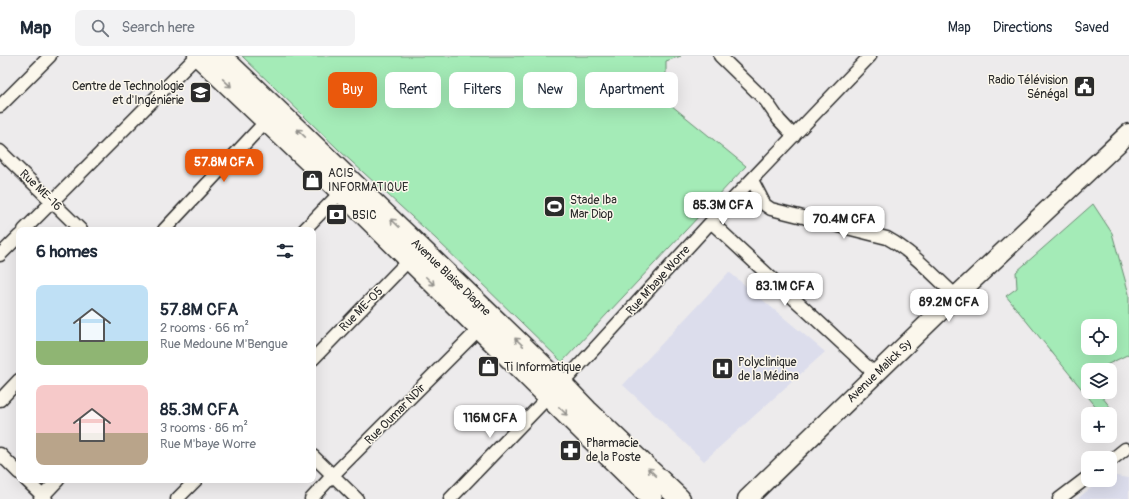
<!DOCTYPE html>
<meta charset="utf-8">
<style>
body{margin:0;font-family:Pangolin,sans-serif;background:#f2f2f3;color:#1f2937;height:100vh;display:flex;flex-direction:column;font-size:15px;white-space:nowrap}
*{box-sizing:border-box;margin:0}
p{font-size:13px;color:#747a83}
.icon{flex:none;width:22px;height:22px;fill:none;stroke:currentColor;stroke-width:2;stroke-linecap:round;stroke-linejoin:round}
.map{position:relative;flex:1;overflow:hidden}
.drawer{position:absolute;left:16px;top:171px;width:300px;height:256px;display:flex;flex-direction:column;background:#fff;border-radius:8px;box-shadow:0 4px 16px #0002}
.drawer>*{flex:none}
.guide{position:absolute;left:328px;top:16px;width:380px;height:36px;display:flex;gap:8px}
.controls{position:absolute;left:1081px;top:263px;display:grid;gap:8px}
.controls a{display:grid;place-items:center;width:36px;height:36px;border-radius:8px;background:#fff;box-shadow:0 4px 16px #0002;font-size:20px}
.price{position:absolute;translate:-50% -34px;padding:0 9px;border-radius:8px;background:#fff;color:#222;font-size:13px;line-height:26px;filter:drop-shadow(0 1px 2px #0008)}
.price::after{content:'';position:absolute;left:50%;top:24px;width:12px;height:9px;margin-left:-6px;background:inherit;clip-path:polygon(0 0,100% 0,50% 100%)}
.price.active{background:#ea580c;color:#fff}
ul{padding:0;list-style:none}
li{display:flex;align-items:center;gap:12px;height:100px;padding:0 20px}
li span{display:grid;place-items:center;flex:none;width:112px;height:80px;border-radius:8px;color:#555}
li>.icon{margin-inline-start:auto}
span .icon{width:48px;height:48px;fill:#fffc;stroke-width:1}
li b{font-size:17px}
h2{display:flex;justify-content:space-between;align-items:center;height:48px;padding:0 20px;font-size:17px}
.tag{padding:0 14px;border-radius:8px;background:#fff;box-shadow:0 4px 16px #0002;font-size:14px;line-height:36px}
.tag.active{background:#ea580c;color:#fff}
header{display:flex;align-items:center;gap:24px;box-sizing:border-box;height:56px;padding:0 20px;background:#fff;border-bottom:1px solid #e0e1e3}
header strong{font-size:19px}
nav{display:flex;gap:22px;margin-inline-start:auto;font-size:14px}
.search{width:280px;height:36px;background:#f2f2f3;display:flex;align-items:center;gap:10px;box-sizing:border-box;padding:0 14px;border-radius:8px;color:#747a83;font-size:15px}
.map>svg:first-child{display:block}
.built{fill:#dcddec}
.green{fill:#a4ebb7;stroke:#688b71;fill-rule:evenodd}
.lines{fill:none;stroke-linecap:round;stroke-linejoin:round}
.minor-casing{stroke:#2b2b2b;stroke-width:15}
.secondary-casing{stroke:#2b2b2b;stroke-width:21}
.primary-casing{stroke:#2b2b2b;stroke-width:23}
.minor{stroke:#fbf7ec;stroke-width:12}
.secondary{stroke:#fbf7ec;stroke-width:18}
.primary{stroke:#fbf7ec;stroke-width:20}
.oneway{stroke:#93918c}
.labels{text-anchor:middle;stroke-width:3;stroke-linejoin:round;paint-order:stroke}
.poi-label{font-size:12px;fill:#2b2b2b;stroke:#fbf7ec;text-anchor:start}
.street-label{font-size:12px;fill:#2b2b2b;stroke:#fbf7ec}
</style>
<header>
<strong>Map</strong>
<div class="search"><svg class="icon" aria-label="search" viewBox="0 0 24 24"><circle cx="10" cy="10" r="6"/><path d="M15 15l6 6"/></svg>Search here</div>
<nav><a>Map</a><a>Directions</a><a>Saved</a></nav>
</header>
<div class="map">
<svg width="1129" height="443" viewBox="0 0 1129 443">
<rect width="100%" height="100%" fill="#edebec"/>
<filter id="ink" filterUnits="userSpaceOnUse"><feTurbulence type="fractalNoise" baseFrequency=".025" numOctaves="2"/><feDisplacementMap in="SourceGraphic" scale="8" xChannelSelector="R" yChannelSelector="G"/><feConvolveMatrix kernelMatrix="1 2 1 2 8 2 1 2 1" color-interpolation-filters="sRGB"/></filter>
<g filter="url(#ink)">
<path class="built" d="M729,216L825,296L704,405L623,329Z
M1110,419L1129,422V443H1077L1101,424H1110Z"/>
<path class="green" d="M242,0H681L666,5V45L746,110L562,306L435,182L340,95Z
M1093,148L1112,177L1129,238V298L1096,314H1088V318L1085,319L1088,324V336H1098L1111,352L1102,358L1006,240L1017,232L1016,216ZM1088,270H1110V292H1088Z"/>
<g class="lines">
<defs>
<path id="minor" d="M720,0L766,45L779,64L794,80
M0,50L50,0
M0,95L81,174
M752,124L765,149L771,153L887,182C913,196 934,220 956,240
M711,166L875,318
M24,174L197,0
M164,174L267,64
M304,174L341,136
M0,199L19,180
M313,303L409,204
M562,328L711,166L870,0
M0,344L19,324
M0,398L19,417
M313,400L357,443
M1110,405L1125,393
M26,424L46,443
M40,443L58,424
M177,443L196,424
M311,443L333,419L479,273
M450,443L548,341
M1059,443L1088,421"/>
<path id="secondary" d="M747,443L956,240L1129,77"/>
<path id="primary" d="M198,0L341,136L652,443
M221,0L562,328L587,354L680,443"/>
</defs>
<use href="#minor" class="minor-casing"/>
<use href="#secondary" class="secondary-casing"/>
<use href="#primary" class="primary-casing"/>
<use href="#minor" class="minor"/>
<use href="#secondary" class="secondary"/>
<use href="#primary" class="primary"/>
</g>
<defs><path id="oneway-shaft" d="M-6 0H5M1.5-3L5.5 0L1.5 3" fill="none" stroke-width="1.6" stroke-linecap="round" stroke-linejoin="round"/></defs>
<g class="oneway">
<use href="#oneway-shaft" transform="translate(227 27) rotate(43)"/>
<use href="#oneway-shaft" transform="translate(301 77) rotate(-136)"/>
<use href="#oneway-shaft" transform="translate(395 167) rotate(-136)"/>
<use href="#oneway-shaft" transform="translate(430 225) rotate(45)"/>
<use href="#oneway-shaft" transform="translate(519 286) rotate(-136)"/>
<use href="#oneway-shaft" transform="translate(563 355) rotate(45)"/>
<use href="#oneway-shaft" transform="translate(652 416) rotate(-137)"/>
</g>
</g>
<defs>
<symbol id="civic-square" viewBox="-11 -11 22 22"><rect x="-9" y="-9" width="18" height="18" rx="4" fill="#2b2b2b" stroke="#fbf7ec"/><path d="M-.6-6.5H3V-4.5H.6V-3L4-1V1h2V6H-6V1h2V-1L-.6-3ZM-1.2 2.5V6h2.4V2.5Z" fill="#fff"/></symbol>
<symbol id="university-square" viewBox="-11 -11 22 22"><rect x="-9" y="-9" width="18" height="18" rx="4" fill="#2b2b2b" stroke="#fbf7ec"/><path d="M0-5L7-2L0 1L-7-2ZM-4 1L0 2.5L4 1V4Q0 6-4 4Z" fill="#fff"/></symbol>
<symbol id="shop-square" viewBox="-11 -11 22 22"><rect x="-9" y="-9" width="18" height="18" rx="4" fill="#2b2b2b" stroke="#fbf7ec"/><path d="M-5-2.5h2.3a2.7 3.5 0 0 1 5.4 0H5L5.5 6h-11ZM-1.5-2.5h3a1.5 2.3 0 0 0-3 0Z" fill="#fff"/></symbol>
<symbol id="stadium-square" viewBox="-11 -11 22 22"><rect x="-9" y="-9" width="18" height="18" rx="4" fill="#2b2b2b" stroke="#fbf7ec"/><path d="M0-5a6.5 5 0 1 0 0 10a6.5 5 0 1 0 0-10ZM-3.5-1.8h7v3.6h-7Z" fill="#fff"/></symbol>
<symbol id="bank-square" viewBox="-11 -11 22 22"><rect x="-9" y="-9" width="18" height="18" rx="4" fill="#2b2b2b" stroke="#fbf7ec"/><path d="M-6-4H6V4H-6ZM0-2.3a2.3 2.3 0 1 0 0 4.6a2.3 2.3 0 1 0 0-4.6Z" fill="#fff"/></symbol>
<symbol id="hospital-square" viewBox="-11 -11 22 22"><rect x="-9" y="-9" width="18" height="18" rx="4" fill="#2b2b2b" stroke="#fbf7ec"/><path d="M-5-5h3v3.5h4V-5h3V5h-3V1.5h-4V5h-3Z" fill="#fff"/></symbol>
<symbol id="pharmacy-square" viewBox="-11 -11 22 22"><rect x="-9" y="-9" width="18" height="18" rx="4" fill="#2b2b2b" stroke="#fbf7ec"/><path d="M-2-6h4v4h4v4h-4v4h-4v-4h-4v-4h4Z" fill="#fff"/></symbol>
</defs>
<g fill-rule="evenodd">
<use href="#civic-square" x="1072" y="18" width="25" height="25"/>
<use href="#university-square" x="188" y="24" width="25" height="25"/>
<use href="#shop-square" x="300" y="112" width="25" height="25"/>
<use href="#stadium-square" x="542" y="138" width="25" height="25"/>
<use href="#bank-square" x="324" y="146" width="25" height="25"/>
<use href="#shop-square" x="476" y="298" width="25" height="25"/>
<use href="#hospital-square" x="710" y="300" width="25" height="25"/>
<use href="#pharmacy-square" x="558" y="382" width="25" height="25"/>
</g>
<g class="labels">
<g class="poi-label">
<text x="1068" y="28" text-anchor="end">Radio Télévision<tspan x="1068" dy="14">Sénégal</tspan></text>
<text x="184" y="34" text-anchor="end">Centre de Technologie<tspan x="184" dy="14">et d'Ingénierie</tspan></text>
<text x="328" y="121">ACIS<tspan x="328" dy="14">INFORMATIQUE</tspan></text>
<text x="570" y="148">Stade Iba<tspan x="570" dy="14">Mar Diop</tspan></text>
<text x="352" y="163">BSIC</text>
<text x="738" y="310">Polyclinique<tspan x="738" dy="14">de la Médina</tspan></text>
<text x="504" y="315">Ti Informatique</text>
<text x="586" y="391">Pharmacie<tspan x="586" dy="14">de la Poste</tspan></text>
</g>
<g class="street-label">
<text transform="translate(41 134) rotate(44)" y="4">Rue ME-16</text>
<text transform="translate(451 221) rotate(44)" y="4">Avenue Blaise Diagne</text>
<text transform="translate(658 224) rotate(-48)" y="4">Rue M'baye Worre</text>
<text transform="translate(361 253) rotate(-46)" y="4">Rue ME-05</text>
<text transform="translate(879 315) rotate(-44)" y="4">Avenue Malick Sy</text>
<text transform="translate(395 358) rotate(-45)" y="4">Rue Oumar NDir</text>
</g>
</g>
</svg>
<div class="controls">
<a><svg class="icon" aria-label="locate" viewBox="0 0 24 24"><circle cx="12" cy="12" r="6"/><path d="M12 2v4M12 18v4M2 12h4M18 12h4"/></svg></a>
<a><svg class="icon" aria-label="layers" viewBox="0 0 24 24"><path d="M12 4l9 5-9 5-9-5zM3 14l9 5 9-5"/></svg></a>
<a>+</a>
<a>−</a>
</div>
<b class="price active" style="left:224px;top:127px">57.8M CFA</b>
<b class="price" style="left:723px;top:170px">85.3M CFA</b>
<b class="price" style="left:844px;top:184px">70.4M CFA</b>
<b class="price" style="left:785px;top:251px">83.1M CFA</b>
<b class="price" style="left:949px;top:267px">89.2M CFA</b>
<b class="price" style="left:490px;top:383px">116M CFA</b>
<div class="guide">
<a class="tag active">Buy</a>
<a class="tag">Rent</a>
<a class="tag">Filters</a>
<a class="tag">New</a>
<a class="tag">Apartment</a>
</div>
<section class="drawer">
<h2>6 homes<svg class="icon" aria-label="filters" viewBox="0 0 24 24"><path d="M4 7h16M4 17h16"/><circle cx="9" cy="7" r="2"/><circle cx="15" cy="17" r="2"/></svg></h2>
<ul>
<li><span style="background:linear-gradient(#bfe0f5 70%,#8fb573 0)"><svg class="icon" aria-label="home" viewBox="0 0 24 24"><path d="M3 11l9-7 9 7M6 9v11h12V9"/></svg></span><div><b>57.8M CFA</b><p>2 rooms · 66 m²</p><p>Rue Medoune M'Bengue</p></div></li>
<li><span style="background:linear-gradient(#f6c9c9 60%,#b9a48a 0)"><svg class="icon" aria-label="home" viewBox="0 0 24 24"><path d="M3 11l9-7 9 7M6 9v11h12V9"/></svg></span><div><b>85.3M CFA</b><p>3 rooms · 86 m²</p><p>Rue M'baye Worre</p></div></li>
</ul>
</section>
</div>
